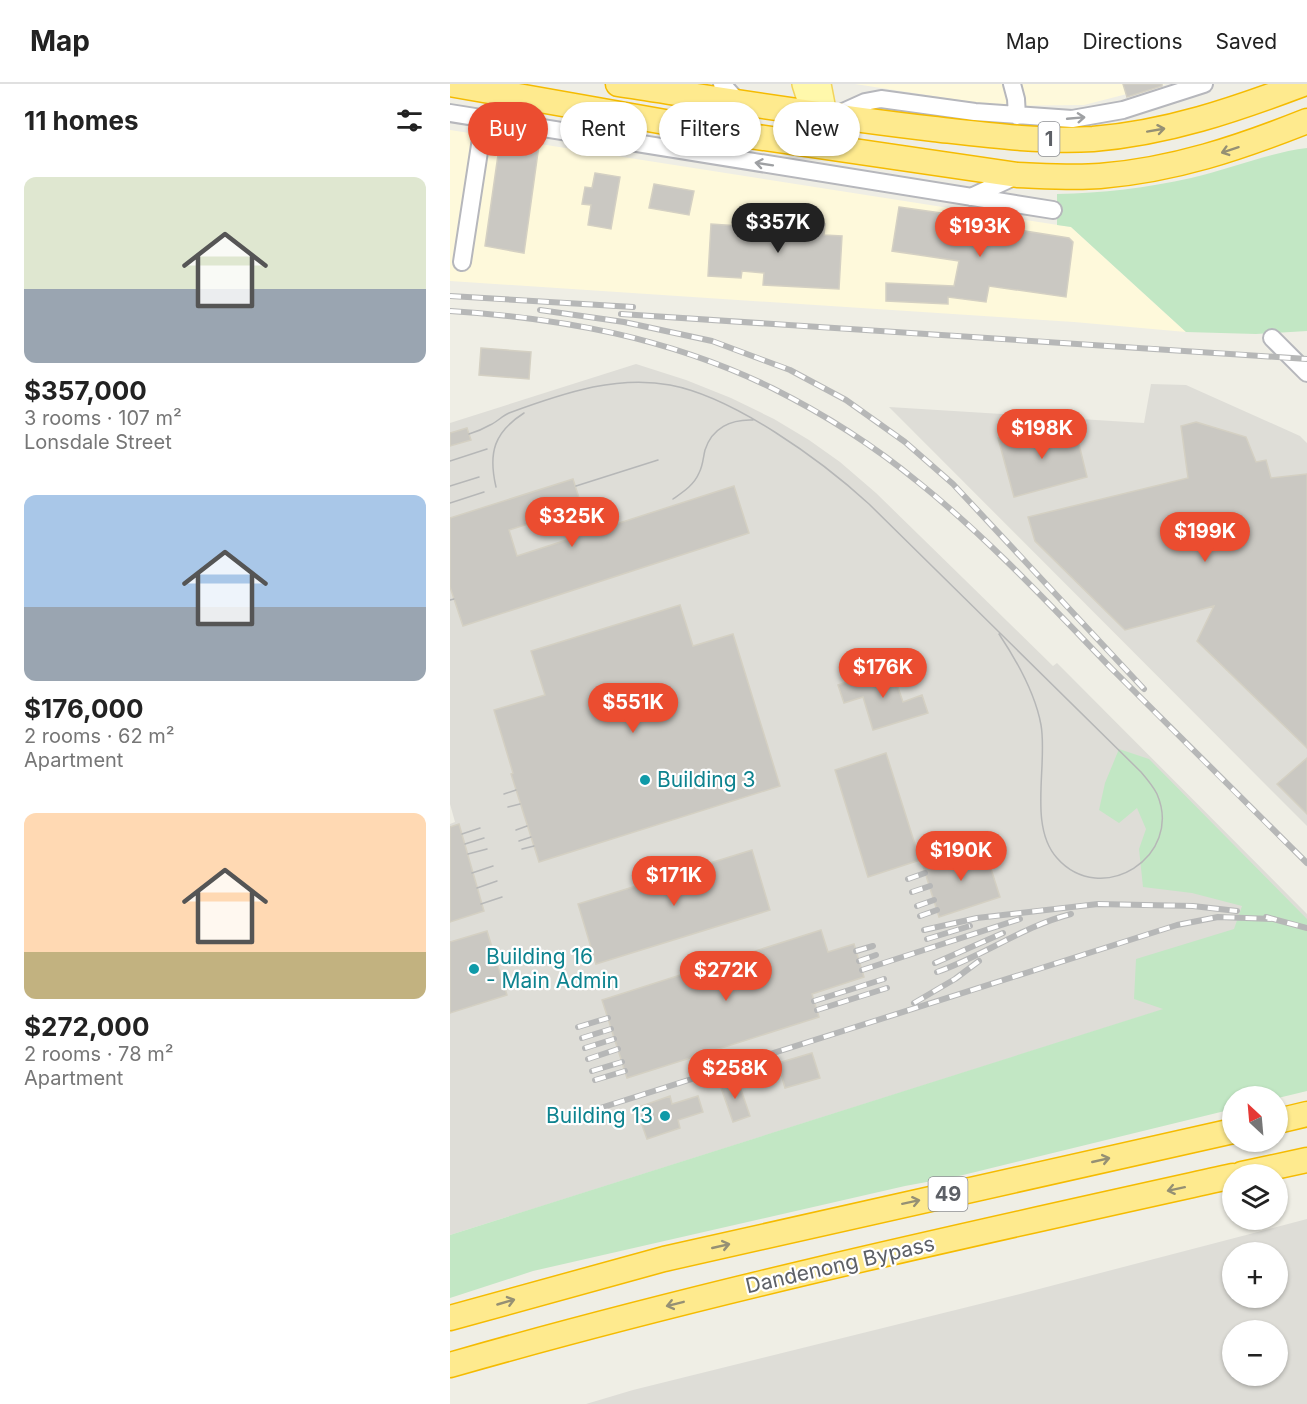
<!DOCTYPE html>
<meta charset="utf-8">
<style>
body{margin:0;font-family:Inter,sans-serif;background:#f2f2f2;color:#222;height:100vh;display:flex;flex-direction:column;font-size:22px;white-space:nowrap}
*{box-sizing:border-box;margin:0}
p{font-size:20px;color:#767676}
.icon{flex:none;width:33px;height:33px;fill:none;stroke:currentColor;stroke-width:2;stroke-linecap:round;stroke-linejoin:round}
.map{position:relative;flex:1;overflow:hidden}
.details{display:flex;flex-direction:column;background:#fff;width:450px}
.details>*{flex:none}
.banner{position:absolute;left:18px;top:18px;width:570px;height:54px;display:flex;gap:12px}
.needle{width:39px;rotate:334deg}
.fabs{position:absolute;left:772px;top:1002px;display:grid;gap:12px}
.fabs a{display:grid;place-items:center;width:66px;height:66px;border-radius:50%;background:#fff;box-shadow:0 2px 4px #0004;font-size:30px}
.price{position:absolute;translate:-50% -51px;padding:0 14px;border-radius:21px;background:#eb4d30;color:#fff;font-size:20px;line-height:39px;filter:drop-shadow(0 2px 3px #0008)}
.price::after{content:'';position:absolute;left:50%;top:36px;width:18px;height:14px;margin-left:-9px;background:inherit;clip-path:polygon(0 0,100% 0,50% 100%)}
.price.active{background:#222;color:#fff}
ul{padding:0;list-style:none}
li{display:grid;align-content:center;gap:12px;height:318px;padding:0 24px}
li span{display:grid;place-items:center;height:186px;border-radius:12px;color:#555}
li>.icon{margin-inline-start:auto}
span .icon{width:108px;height:108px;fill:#fffc;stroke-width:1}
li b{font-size:26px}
h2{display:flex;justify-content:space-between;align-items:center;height:72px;padding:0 24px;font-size:26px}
.pill{padding:0 21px;border-radius:27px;background:#fff;box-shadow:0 2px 4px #0004;font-size:21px;line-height:54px}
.pill.active{background:#eb4d30;color:#fff}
header{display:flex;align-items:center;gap:36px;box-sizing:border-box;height:84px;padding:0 30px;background:#fff;border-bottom:2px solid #e0e0e0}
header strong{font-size:28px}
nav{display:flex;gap:33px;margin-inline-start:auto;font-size:21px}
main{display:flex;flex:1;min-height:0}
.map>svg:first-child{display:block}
.commercial{fill:#fef9db}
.industrial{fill:#deddd7;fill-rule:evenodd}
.green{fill:#c2e7c4}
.building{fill:#cac8c2;stroke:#d4d0c3;stroke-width:1.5}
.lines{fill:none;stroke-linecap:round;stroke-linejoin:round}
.minor-casing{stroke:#b6b7bc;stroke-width:20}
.major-casing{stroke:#f2d45b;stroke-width:24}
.highway-casing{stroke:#f5bb00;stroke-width:27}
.minor{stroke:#fff;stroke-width:16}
.major{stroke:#fff8ab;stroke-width:21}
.highway{stroke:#feea8e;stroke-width:24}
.tram{stroke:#b6b7b7;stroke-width:1.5}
.rail-casing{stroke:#b6b7b7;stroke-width:6}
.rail{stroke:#fff;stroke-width:4;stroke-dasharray:11;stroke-linecap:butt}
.oneway{stroke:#9ea0a3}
.oneway2{stroke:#959074}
.culture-dot{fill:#0f9aa8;stroke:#fff;stroke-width:2}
.labels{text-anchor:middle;stroke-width:4.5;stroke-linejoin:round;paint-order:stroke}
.shield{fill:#fff;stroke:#8e9094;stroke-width:1.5}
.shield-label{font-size:20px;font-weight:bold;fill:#5d6066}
.culture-label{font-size:21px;fill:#0d838f;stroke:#fff;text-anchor:start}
.street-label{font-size:21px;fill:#5d6066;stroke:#fff}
</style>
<header>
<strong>Map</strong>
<nav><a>Map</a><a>Directions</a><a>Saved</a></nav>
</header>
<main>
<section class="details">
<h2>11 homes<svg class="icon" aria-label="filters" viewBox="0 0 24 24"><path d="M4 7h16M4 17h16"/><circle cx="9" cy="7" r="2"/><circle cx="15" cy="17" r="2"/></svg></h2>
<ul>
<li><span style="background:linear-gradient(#dfe7d0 60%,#9aa5b1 0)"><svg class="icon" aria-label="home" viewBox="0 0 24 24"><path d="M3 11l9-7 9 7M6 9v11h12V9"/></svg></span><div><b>$357,000</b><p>3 rooms · 107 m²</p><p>Lonsdale Street</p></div></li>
<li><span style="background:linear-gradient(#a9c7e8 60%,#9aa5b1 0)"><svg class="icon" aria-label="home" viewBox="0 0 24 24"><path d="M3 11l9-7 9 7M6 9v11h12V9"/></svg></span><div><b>$176,000</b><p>2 rooms · 62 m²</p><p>Apartment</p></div></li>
<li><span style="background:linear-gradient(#ffd9b3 75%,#c2b280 0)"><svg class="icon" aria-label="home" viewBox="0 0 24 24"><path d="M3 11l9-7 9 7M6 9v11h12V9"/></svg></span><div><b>$272,000</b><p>2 rooms · 78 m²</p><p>Apartment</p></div></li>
</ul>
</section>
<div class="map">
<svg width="857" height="1320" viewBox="0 0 857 1320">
<rect width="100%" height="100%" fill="#efeee5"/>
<path class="commercial" d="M405,0H716L634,21L549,22Z
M0,46L621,143L736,248L624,238L0,197Z"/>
<path class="industrial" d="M186,280L236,296L281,314L324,335L359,356L390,378L426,409L603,582L607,579L857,830V880L0,1151V740L5,738L0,720V339Z
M701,300L736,301L850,352L857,359V742L439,323L694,339Z
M857,1135V1320H136L183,1306L570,1210ZM783,1168H828V1214H783ZM783,1246H828V1292H783Z"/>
<path class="green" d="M857,64V247L806,250L736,248L621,143L607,141V110C652,109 697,104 741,94C780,85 817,69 857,64Z
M669,665L699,675L857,835V1007L828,1014V1012H783V1025L509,1092L455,1102L83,1187L0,1214V1151L713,925L684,915L686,875L784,845L792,822L742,809L693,803L689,765L696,745L687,724L669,739L649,726L655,699Z"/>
<path class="building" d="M673,0H712V2L677,13Z
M50,57L89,61L74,169L35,162Z
M145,89L170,93L161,145L138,141L141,121L132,120L135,103L142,104Z
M204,100L244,107L239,131L199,124Z
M449,123L505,131V136L619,154L623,158L616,213L539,202L536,218L498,213V220L436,217V199L504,202L509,177L442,167Z
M336,137L375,140L374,151L392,152L389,205L313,201L314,189L292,187L291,194L258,192L261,140L335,145Z
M31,264L81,268L79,295L29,291Z
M746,338L796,353L806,378L816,376L821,394L857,390V664L747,557L764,522L675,546L585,457L578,433L738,394L731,342Z
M17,344L21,356L0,362V349Z
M625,344L637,393L564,413L548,354Z
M123,395L132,423L59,446L67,472L284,402L299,449L13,542L0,503V434Z
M230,521L243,562L283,550L330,702L89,778L61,690L63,689L44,626L95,611L81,567Z
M441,583L453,618L472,611L478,629L423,646L413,613L394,619L388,601Z
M436,669L470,776L418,793L385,686Z
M857,674V730L827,700Z
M9,740L34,827L0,838V743Z
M534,763L550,813L489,833L473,782Z
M302,766L320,826L146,880L128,820Z
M371,846L378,868L404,860L414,893L362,910L369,933L177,994L152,916Z
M37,847L57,911L0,929V858Z
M362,969L370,994L335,1004L328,979Z
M287,994L300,1032L283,1038L270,1001Z
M220,1012L222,1020L248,1012L253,1028L228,1036L230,1044L197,1055L186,1024Z"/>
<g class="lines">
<defs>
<path id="minor" d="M272,0L289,19
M562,0L566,15L567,32
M0,29L603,126
M384,32L415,18L431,15L525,28L622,35L673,26L754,0
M521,113L566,92
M12,178L34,35
M822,254L857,289"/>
<path id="major" d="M353,0L362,28
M370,0L376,31"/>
<path id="highway" d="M0,0L266,47L567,91C595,92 622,94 650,92C724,86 789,64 857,37
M168,0C273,16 378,33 484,45C537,51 590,58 643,55C717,49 784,26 853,0
M828,1037L857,1030
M792,1090L857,1076
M0,1234L214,1175L783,1047
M0,1281C258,1207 521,1150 783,1092"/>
</defs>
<use href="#minor" class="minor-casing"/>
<use href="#major" class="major-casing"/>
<use href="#highway" class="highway-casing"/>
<use href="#minor" class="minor"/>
<use href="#major" class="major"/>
<use href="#highway" class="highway"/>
<path class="tram" d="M19,350C26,348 33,345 40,341C47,338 52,332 59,329C86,319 115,309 143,303C168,298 194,296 220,301C284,313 371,376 419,420L691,688C697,695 703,702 707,710C734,773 651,824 607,774C578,742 598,680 591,641C585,608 567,577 549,550
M0,377L37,365
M0,402L29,393
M126,402L208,376
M46,403C38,369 44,348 74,329
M223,415C233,408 244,401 249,389C253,382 253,374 255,366C262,344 281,335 303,336
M0,419L34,408
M0,516L4,515
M54,710L66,706
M58,723L70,720
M66,746L77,742
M12,750L30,744
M69,757L81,753
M15,760L34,754
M72,765L84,762
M18,770L37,765
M22,789L43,782
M27,804L47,797
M31,820L52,813"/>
<defs>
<path id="rail" d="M0,212L183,223
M90,226L174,238L262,257L340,286L396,316L455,358L503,400L694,605
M0,227C112,234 220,254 322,304C374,330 423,361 468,398C538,454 600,521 662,585C727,650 792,715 857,779
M171,230L857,275
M458,795L475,789
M462,808L480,802
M467,822L484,816
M470,832L487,826
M816,833L857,844
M474,846L527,834L648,820L743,822L787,827
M477,855L520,842
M406,867L423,862
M409,877L426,871
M485,879L553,849
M412,886L570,835
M487,888C533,872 574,842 621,830
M364,917L434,895
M464,919L505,895L529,877
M367,926L437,904
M128,943L158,934
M132,954L161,945
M135,964L164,955
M138,975L168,965
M142,987L172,978
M145,996L175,987
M122,1033L727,841L768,833L824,835"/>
</defs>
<use href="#rail" class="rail-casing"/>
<use href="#rail" class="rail"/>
</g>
<defs><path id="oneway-shaft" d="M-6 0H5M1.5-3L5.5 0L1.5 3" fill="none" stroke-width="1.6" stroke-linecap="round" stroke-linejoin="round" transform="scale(1.5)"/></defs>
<g class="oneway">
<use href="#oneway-shaft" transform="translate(626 34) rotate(-5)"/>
<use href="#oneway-shaft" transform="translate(314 80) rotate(-171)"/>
</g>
<g class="oneway2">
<use href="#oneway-shaft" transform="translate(706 46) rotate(-10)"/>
<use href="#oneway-shaft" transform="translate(780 66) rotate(162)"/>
<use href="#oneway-shaft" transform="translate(651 1076) rotate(-13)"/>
<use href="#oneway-shaft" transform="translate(726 1105) rotate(168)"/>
<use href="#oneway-shaft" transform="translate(461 1118) rotate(-12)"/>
<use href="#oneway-shaft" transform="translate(271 1162) rotate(-13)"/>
<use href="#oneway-shaft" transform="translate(56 1218) rotate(-16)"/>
<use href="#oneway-shaft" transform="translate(225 1220) rotate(166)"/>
</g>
<g class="culture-dot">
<circle cx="195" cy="696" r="6"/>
<circle cx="24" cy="885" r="6"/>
<circle cx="215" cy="1032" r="6"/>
</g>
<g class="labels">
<g class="shield">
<rect x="588.5" y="38" width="21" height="34" rx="4.5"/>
<rect x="478.5" y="1093" width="39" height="34" rx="4.5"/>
</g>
<g class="shield-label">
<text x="599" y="62">1</text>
<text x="498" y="1117">49</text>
</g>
<g class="culture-label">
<text x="207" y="703">Building 3</text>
<text x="36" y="880">Building 16<tspan x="36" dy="24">- Main Admin</tspan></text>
<text x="203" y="1039" text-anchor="end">Building 13</text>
</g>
<g class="street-label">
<text transform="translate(390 1181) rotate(-13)" y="7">Dandenong Bypass</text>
</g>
</g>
</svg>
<div class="fabs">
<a><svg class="needle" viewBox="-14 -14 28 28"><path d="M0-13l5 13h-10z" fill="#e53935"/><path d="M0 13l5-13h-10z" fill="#767676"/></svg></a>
<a><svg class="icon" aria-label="layers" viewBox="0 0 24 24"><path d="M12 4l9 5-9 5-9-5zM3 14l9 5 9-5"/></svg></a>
<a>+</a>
<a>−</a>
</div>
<b class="price active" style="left:328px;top:170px">$357K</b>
<b class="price" style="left:530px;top:174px">$193K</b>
<b class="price" style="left:592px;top:376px">$198K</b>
<b class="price" style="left:122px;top:464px">$325K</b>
<b class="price" style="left:755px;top:479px">$199K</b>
<b class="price" style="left:433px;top:615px">$176K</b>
<b class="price" style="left:183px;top:650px">$551K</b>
<b class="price" style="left:511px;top:798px">$190K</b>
<b class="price" style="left:224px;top:823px">$171K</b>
<b class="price" style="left:276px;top:918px">$272K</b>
<b class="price" style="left:285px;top:1016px">$258K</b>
<div class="banner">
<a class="pill active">Buy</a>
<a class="pill">Rent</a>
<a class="pill">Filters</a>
<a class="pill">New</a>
</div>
</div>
</main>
